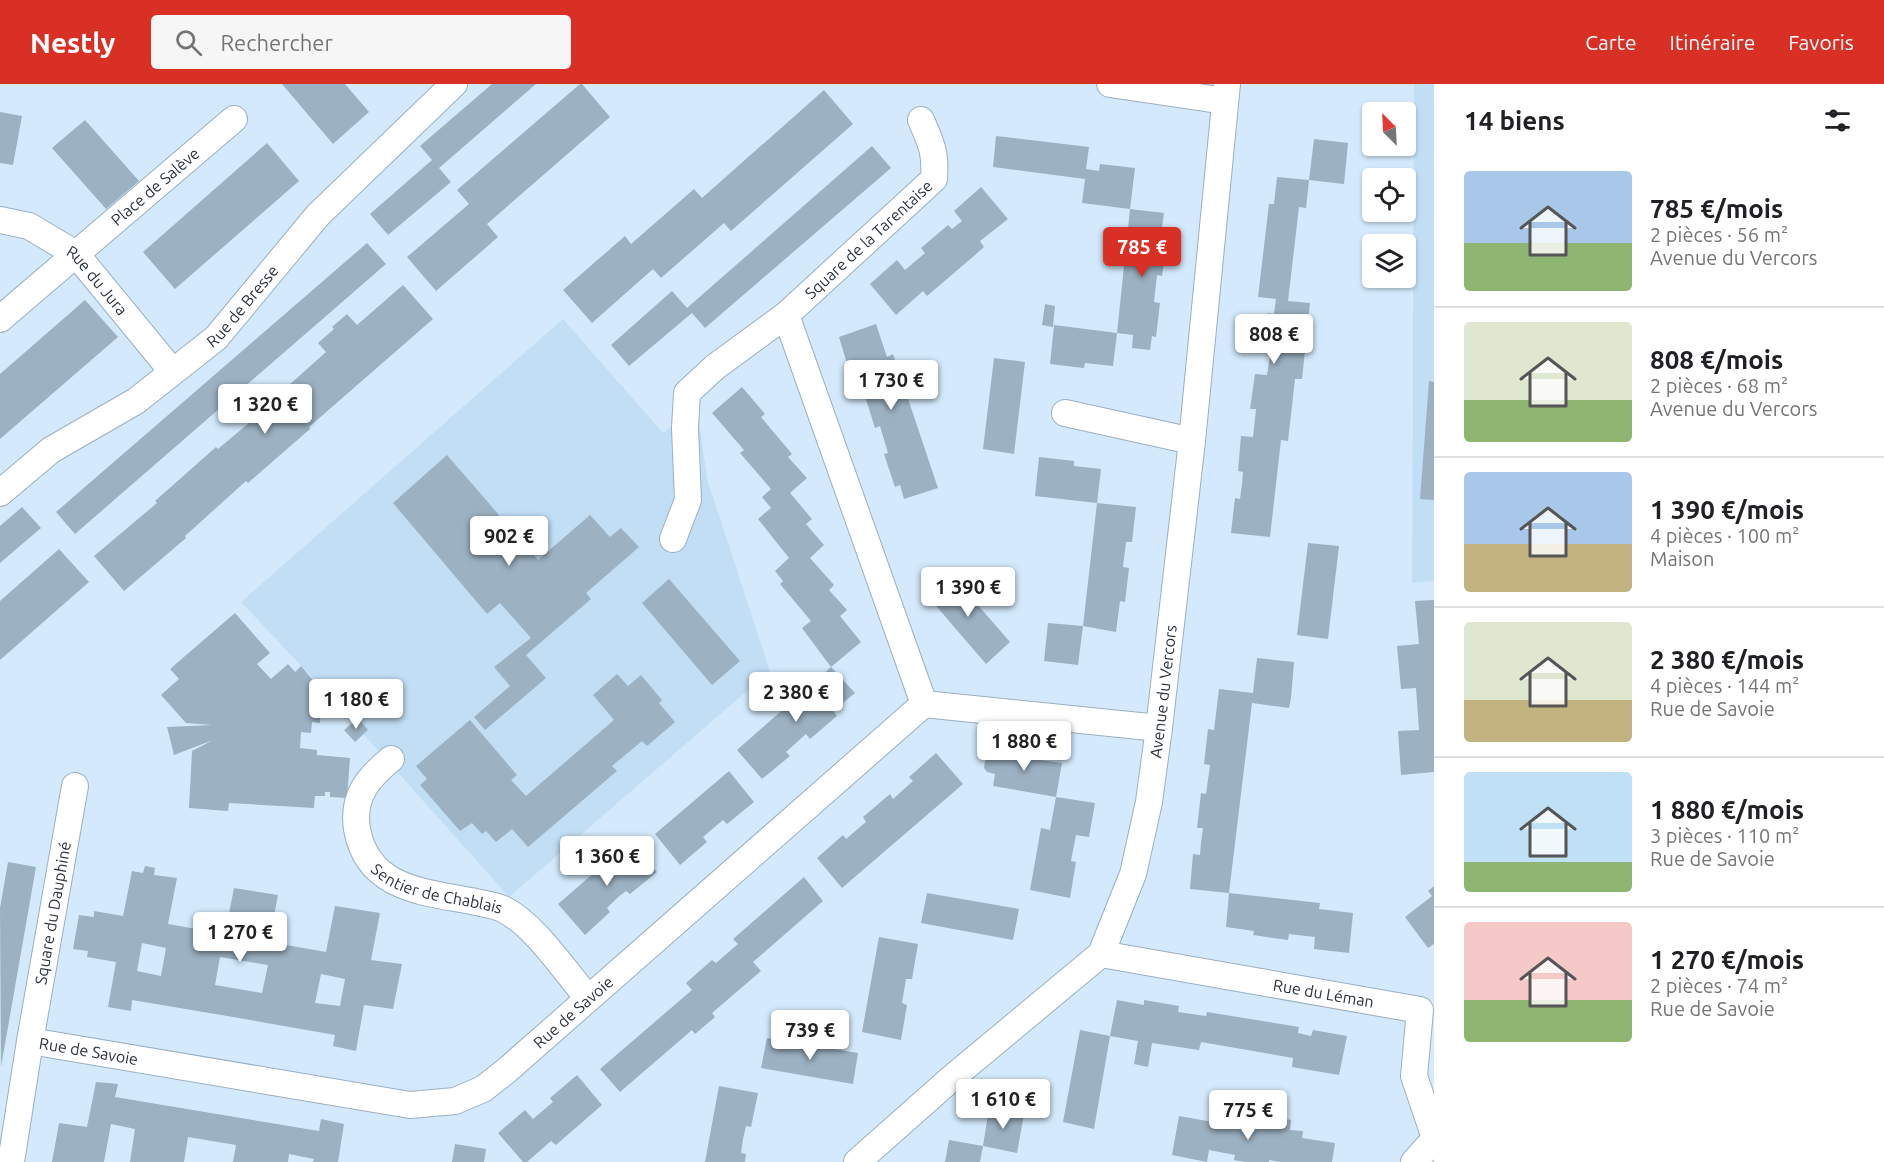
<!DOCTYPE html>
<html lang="fr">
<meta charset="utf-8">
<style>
body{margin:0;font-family:Ubuntu,sans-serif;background:#f6f6f6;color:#202124;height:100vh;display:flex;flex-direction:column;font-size:22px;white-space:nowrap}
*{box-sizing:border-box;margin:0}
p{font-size:20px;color:#757577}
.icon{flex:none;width:33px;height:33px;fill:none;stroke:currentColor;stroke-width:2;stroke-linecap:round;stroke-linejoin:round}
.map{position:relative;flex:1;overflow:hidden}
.side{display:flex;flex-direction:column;background:#fff;width:450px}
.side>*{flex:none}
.needle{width:39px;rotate:336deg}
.tools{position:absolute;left:1362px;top:18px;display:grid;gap:12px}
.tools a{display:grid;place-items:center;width:54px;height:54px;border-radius:6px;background:#fff;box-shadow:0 2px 4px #0004;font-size:30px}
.price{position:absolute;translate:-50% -51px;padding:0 14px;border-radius:6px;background:#fff;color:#222;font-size:20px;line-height:39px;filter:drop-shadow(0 2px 3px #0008)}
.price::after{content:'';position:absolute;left:50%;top:36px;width:18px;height:14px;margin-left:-9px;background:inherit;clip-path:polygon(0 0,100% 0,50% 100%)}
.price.current{background:#d93025;color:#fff}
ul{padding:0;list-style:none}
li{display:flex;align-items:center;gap:18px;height:150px;padding:0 30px}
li+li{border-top:2px solid #e0e0e0}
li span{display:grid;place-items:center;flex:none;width:168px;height:120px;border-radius:6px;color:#555}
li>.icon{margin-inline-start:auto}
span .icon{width:72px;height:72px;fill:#fffc;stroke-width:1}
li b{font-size:26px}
h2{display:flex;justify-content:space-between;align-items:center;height:72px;padding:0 30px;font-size:26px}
header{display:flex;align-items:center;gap:36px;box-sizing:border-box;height:84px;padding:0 30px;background:#d93025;color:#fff}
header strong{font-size:28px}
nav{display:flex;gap:33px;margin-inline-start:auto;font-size:21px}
.search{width:420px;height:54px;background:#f6f6f6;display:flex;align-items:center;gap:15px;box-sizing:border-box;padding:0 21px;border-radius:6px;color:#757577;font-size:22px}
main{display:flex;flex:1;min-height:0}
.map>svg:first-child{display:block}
.built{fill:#c1def5}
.building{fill:#9cb1c2;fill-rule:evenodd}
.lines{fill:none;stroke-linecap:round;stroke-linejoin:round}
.street-casing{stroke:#9aafc0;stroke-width:28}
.street{stroke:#fff;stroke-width:26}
.labels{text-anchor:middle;stroke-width:4.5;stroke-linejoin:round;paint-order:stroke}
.street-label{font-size:16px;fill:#2b333a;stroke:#d4eafc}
</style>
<header>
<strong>Nestly</strong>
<div class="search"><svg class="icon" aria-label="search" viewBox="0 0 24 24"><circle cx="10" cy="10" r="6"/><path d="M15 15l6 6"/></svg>Rechercher</div>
<nav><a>Carte</a><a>Itinéraire</a><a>Favoris</a></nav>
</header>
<main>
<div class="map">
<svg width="1434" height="1078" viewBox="0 0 1434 1078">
<rect width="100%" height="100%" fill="#d4eafc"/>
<path class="built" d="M1414,0H1434V497L1412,499Z
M563,235L663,349L697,321L707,395L770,587L509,813L325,607L241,518Z"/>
<path class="building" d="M282,0H345L369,28L333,60Z
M492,0H536L439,84L451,98L388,151L370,130L432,76L420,62Z
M580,0H582L610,33L487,140L498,153L436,207L407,173L469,120L457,106Z
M824,6L853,40L731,147L724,139L661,194L653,185L592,239L563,206L625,152L631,160L694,105L702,114Z
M0,28L22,32L13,81L0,79Z
M85,36L139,97L106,125L52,64Z
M996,52L1089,63L1086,85L1099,87L1100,80L1135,84L1130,125L1082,119L1085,95L993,83Z
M1314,55L1348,59L1344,100L1309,96Z
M267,59L299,97L175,205L143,168Z
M872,62L891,84L705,244L692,229L629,282L611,261L672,207L687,224Z
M1277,93L1309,96L1306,124L1299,123L1288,217L1310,219L1302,295H1295L1288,357L1281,356L1270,453L1231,449L1235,414L1240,415L1242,400L1243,388L1238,387L1241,352L1253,353L1256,325H1250L1255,290L1267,291L1271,265H1264L1268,229L1274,230L1276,215L1258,213L1269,120H1274Z
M981,103L1008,135L980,157L984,163L975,171L927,212L923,207L896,231L870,200L897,176L905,186L925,169L921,164L948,141L952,145L962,137L954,127Z
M1130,125L1164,129L1160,158H1167L1162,192L1157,191L1154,218L1160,219L1156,253L1152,252L1150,266L1132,264L1133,251L1117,249Z
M367,159L386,180L75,450L56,428Z
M403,201L433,235L309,343L310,345L248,399L246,397L185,452L186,454L124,507L94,472L157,419L155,417L216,363L218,365L281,312L279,310L326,268L318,259L334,245L332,243L347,230L357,241Z
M85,216L118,253L0,355V290Z
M1045,220L1055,222L1053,243L1042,241Z
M876,240L887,273L893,270L938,404L904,415L900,401L895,403L884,370L888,369L880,342L875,344L864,309L869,308L860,282L849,286L839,253Z
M1054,241L1117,249L1113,282L1085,279L1084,284L1050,280Z
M994,274L1025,278L1014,370L983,365Z
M1429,297L1434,298V416L1420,415Z
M742,303L765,330L761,333L792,370L788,373L807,394L790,409L812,435L806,440L824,461L810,474L834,501L829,506L847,526L840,532L861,558L831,583L802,544L811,537L780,500L783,497L775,487L789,474L758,435L771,424L762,413L771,405L740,369L744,366L712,329Z
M447,371L538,476L590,431L610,453L621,444L639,463L586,509L591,515L526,571L546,594L485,646L474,633L510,602L494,583L531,554L500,519L487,530L393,419Z
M1039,373L1074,377V382L1101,385L1097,419L1035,412Z
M1097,419L1136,423L1132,458H1126L1123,483L1129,484L1125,518L1120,517L1116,548L1083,542Z
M22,423L41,444L0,479V442Z
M1308,459L1339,462L1328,555L1297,551Z
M59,465L89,498L0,576V517Z
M949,488L1010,558L986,580L925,509Z
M669,495L740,577L712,601L642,519Z
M1434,516V688L1401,691L1398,647L1419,646L1416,604L1401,605L1397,562L1419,560L1415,517Z
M235,529L270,569L257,580L271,595L288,580L295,588L301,582L322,607L320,639L312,638L311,649L301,648L300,664L317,666V671L350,674L347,714L330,713V708H325V712H315L314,724L229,719L228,727L189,724L192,667L213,656L174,671L167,643L212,641L186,639L161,611L179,595L170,585Z
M1048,539L1083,542L1078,581L1044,577Z
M1257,574L1294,578L1291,614L1289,624L1252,619L1229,809L1320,819L1319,825L1353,829L1349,869L1314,865L1315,853L1289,850L1288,856L1253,851L1254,847L1226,843L1229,809L1190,805L1193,770L1200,771L1201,758L1203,744H1197L1201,709L1206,710L1208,696L1210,681L1204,680L1208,645L1214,646L1219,605L1253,609Z
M831,583L855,609L833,627L837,632L810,655L806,650L786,668L790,672L762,695L737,666Z
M617,590L628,602L641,591L662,616L659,619L675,638L647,662L642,657L612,682L617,687L528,763L512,745L496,758L486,747L482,750L472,739L460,747L420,701L427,695L416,682L470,636L517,691L511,696L526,712L614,636L593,611Z
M358,634L368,646L355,658L344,646Z
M1000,663L1034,668L1033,675L1062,679L1056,713L993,702L995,690L987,688L984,684L985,677L989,674L998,676Z
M936,669L963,700L842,804L817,774L843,751L846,755L866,738L863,733L890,710L893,715L913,697L909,693Z
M729,687L754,718L727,740L723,736L703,753L707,758L680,781L655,750Z
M1056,713L1095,719L1089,753L1076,751L1071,777L1076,778L1070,814L1030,806L1041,744L1050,746Z
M631,757L657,788L630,810L626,807L617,814L607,824L610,828L585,851L558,820Z
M8,778L36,783L1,983L0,824Z
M145,782L155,784L154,791L177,794L168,840L225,850L234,804L278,811L269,858L326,868L335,822L380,829L371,876L402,880L393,925L364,921L356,967L333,962L335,951L233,933L132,916L131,927L108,923L116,878L87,873L88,867L73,865L79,831L94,833V827L123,832L132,787L143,789ZM142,859L166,864L161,892L137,887ZM220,873L268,881L262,909L215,901ZM321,890L345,895L340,922L315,919Z
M804,793L823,817L753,878L761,887L712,929L715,933L695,950L692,946L620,1008L600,985L692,906L686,899L712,876L716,879L738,860L733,855Z
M1434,802V860L1428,864L1405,833L1432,812L1428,807Z
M927,809L1019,825L1013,856L921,839Z
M879,853L918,860L912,895H906L902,919L907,921L901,956L862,948Z
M1117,916L1144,921V916L1179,922L1178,928L1206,932L1207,928L1299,943L1298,949L1311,952L1313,946L1347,952L1339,991L1292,983L1293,974L1201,958L1199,966L1152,959L1148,983L1134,980L1138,957L1110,952L1094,1045L1063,1038L1080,946L1110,952Z
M767,954L858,969L853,1000L761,984Z
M577,991L602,1021L556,1061L551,1057L527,1078H523L498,1049L525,1026L533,1035L553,1018L550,1014Z
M96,998L118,1000L115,1013L319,1047L321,1035L344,1040L338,1078H313L314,1075L289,1070L288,1078H233L236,1061L188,1053L184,1078H130L135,1045L111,1040L104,1078H52L59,1039L87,1043Z
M719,1002L758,1009L751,1043L746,1042L743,1055L741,1069L746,1070L745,1078H705Z
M989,1024L1024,1030L1017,1069L983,1062Z
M1179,1032L1213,1038L1214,1032L1275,1042L1276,1033L1291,1036L1290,1046L1303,1047L1302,1054L1335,1059L1332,1078H1280L1269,1076V1078H1246L1234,1076L1235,1071L1209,1066L1207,1078L1172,1071Z
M949,1056L983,1062L980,1078H945Z
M455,1060L486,1065L484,1078H452Z"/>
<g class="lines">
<defs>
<g id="street">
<path d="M1110,0L1225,17"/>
<path id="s1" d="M0,136L29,142L76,170L172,287"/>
<path id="s2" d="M786,231L934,95C936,68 931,59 921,36"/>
<path id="s3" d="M0,235L234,35"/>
<path d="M1065,329L1192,357"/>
<path id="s4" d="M0,409L51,366L136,317L216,254L318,131L454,0"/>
<path d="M673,455L688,416L685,344L687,309L715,283L786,231L924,620"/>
<path id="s5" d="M391,675C368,694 352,712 357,745C368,807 427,808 476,818C484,820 495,821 503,825C535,841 564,886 588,914"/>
<path id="s6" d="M1101,870L1420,926L1414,992L1434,1051"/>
<path id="s7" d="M30,957L75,702"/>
<path id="s8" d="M11,1078L30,957L410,1021L455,1017L483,1005L506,987L924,620L1159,644"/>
<path id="s9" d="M857,1078L953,993L1101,870L1133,790L1149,718L1159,644L1192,357L1227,0"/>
<path d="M1414,1078L1434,1056"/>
</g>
</defs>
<use href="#street" class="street-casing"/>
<use href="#street" class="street"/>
</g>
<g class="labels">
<g class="street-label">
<text dy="6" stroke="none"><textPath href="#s3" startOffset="204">Place de Salève</textPath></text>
<text dy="6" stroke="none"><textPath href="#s2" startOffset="112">Square de la Tarentaise</textPath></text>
<text dy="6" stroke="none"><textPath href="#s1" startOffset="118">Rue du Jura</textPath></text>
<text dy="6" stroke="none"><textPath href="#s4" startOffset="308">Rue de Bresse</textPath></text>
<text dy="6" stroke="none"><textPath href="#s9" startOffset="592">Avenue du Vercors</textPath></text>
<text dy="6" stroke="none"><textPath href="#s5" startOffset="192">Sentier de Chablais</textPath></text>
<text dy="6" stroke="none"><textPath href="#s7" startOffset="130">Square du Dauphiné</textPath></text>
<text dy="6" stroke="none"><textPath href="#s6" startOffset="226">Rue du Léman</textPath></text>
<text dy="6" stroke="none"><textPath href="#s8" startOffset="702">Rue de Savoie</textPath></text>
<text dy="6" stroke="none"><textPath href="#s8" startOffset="182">Rue de Savoie</textPath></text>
</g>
</g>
</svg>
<div class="tools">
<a><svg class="needle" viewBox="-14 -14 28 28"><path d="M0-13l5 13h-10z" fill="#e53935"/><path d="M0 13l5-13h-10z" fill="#757577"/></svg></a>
<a><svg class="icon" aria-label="locate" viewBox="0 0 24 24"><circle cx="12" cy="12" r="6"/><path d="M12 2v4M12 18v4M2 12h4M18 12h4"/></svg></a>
<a><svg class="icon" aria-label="layers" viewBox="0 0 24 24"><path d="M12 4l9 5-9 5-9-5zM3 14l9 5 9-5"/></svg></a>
</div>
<b class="price current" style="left:1142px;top:194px">785 €</b>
<b class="price" style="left:1274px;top:281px">808 €</b>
<b class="price" style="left:891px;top:327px">1 730 €</b>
<b class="price" style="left:265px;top:351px">1 320 €</b>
<b class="price" style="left:509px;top:483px">902 €</b>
<b class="price" style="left:968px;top:534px">1 390 €</b>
<b class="price" style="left:796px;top:639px">2 380 €</b>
<b class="price" style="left:356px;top:646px">1 180 €</b>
<b class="price" style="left:1024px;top:688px">1 880 €</b>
<b class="price" style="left:607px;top:803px">1 360 €</b>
<b class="price" style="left:240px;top:879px">1 270 €</b>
<b class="price" style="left:810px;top:977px">739 €</b>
<b class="price" style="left:1003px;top:1046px">1 610 €</b>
<b class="price" style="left:1248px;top:1057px">775 €</b>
</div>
<section class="side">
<h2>14 biens<svg class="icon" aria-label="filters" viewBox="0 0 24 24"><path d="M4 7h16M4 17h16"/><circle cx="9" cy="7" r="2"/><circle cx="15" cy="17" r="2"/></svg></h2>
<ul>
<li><span style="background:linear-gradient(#a9c7e8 60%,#8fb573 0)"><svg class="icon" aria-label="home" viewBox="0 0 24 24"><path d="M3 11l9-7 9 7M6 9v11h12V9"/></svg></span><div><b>785 €/mois</b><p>2 pièces · 56 m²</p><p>Avenue du Vercors</p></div></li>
<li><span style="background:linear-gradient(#dfe7d0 65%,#8fb573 0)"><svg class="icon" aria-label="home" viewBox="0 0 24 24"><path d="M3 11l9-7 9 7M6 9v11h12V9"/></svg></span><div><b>808 €/mois</b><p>2 pièces · 68 m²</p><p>Avenue du Vercors</p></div></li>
<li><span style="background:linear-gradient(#a9c7e8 60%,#c2b280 0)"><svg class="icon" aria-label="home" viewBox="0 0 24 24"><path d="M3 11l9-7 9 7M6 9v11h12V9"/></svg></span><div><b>1 390 €/mois</b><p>4 pièces · 100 m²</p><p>Maison</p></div></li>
<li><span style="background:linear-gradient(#dfe7d0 65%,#c2b280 0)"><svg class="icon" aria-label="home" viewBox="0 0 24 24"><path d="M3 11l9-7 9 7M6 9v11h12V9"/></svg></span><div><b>2 380 €/mois</b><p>4 pièces · 144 m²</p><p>Rue de Savoie</p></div></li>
<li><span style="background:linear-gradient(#bfe0f5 75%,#8fb573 0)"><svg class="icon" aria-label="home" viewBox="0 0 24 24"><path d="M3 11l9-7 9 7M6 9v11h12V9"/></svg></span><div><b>1 880 €/mois</b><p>3 pièces · 110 m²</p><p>Rue de Savoie</p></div></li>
<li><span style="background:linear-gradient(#f6c9c9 65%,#8fb573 0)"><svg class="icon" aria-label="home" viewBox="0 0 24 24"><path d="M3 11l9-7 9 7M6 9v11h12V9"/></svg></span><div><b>1 270 €/mois</b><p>2 pièces · 74 m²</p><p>Rue de Savoie</p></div></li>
</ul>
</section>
</main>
